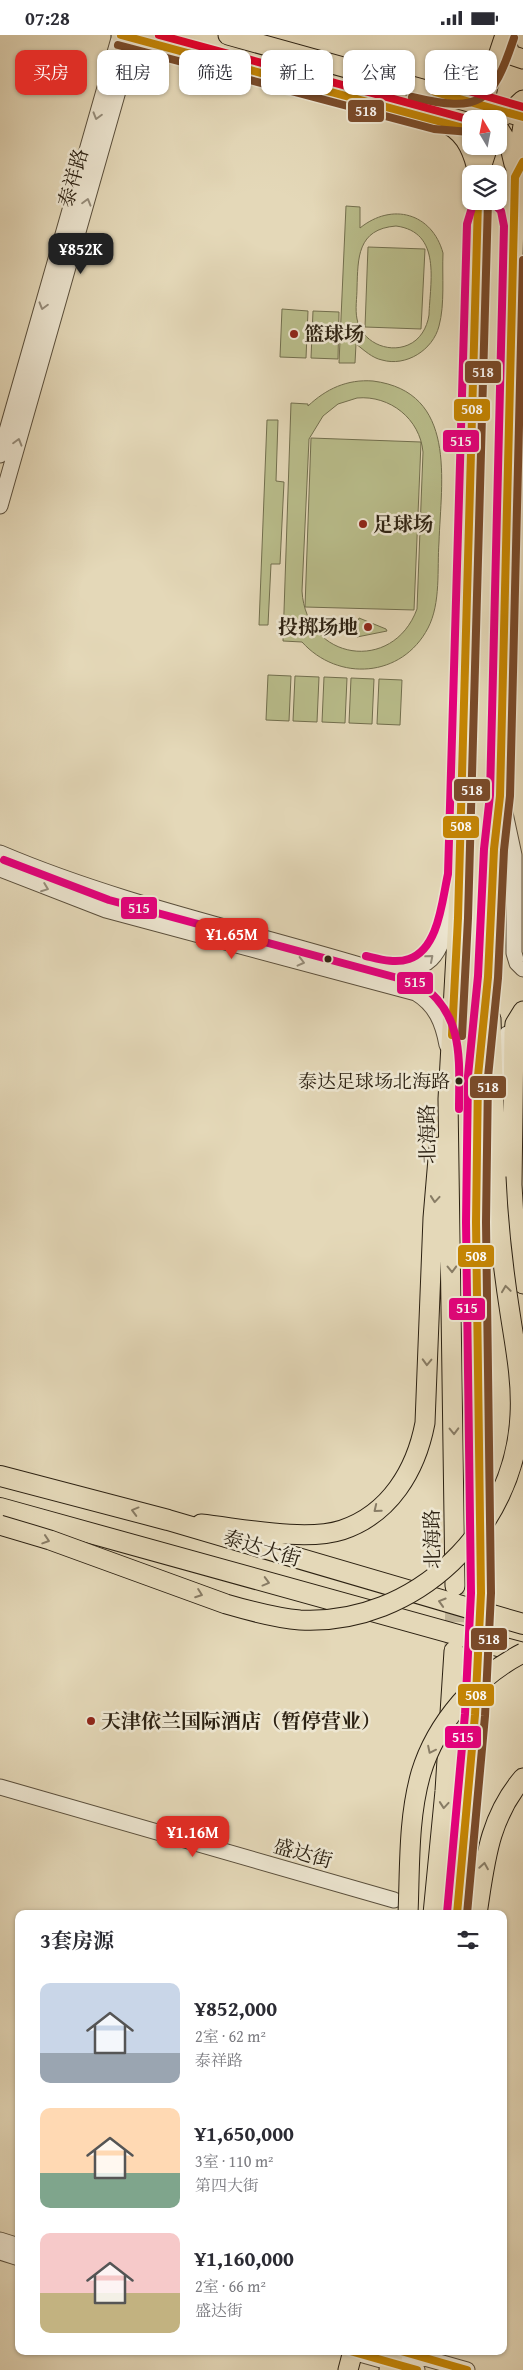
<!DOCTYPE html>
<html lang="zh">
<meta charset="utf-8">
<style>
body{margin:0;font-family:"Gentium Book Plus","Noto Serif SC",serif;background:#f2f2f3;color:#2b2b33;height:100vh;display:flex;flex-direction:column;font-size:19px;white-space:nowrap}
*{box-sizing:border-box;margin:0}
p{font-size:16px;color:#7c7c81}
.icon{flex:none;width:28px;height:28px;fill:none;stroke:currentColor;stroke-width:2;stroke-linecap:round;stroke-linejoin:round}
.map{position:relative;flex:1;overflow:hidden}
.drawer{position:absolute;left:15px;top:1875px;width:492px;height:445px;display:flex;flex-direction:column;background:#fff;border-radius:10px;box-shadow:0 1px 4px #0004}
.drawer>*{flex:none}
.hud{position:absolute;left:15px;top:15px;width:494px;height:45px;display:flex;gap:10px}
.needle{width:32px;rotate:350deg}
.buttons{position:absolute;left:462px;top:75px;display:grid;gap:10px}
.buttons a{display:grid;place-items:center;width:45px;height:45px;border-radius:10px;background:#fff;box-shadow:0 1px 4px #0004;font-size:25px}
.price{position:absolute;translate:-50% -42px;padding:0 11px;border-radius:10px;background:#d93025;color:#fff;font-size:16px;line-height:32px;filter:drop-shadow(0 1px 2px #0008)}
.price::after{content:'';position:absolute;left:50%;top:30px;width:15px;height:11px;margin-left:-8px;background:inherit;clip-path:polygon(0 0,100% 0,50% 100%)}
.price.selected{background:#222;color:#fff}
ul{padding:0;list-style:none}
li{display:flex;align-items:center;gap:15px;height:125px;padding:0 25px}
li span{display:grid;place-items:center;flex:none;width:140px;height:100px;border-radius:10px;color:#555}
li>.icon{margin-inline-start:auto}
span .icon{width:60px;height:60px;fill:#fffc;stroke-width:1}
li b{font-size:21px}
h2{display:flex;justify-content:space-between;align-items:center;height:60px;padding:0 25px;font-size:21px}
.chip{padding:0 18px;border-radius:10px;background:#fff;box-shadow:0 1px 4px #0004;font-size:18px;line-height:45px}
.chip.selected{background:#d93025;color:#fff}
.status{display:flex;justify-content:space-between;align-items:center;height:35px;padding:0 25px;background:#fff;direction:ltr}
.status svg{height:14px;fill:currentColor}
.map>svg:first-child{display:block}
.green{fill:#b9bd8b;stroke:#726f4e;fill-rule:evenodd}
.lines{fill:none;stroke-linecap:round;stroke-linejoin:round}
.primary-tunnel{stroke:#bfb397;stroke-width:19;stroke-dasharray:19 9;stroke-linecap:butt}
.tertiary-casing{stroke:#5a4f3c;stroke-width:17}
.primary-casing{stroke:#2c2112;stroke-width:21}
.trunk-casing{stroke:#2c2112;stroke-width:22}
.tertiary{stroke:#ede6d1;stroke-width:15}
.primary{stroke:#e4d8b8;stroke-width:19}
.trunk{stroke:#e4d8b8;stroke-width:20}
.primary-bridge-casing{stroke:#2c2112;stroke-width:21;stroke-linecap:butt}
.primary-bridge{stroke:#e4d8b8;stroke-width:19}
.bus-1-casing{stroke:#ede6d1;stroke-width:11}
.bus-2-casing{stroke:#ede6d1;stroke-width:11}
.bus-3-casing{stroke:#ede6d1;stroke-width:11}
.bus-4-casing{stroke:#ede6d1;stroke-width:11}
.bus-1{stroke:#c48504;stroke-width:8}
.bus-2{stroke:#7a4b2a;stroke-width:8}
.bus-3{stroke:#e5007d;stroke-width:8}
.bus-4{stroke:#e4002b;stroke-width:8}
.oneway{stroke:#968d7b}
.oneway2{stroke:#887c65}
.poi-dot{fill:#8f2418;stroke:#ede6d1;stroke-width:2}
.bus-dot{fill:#2c2112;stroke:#ede6d1;stroke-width:2}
.labels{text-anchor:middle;stroke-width:5;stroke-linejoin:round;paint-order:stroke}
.bus-label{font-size:19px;fill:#2c2112;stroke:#ede6d1;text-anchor:end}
.street-label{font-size:20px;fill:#2c2112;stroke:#ede6d1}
.poi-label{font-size:20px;font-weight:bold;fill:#2c2112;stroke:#ede6d1;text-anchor:start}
.line-badge{stroke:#ede6d1;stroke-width:2}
.badge-label{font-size:14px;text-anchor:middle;font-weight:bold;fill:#fff}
</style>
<div class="status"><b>07:28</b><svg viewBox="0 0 49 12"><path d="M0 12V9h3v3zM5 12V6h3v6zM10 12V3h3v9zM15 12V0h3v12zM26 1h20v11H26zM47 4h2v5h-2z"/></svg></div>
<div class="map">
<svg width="523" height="2335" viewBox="0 0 523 2335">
<rect width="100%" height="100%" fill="#e4d8b8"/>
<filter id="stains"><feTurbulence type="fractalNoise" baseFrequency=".004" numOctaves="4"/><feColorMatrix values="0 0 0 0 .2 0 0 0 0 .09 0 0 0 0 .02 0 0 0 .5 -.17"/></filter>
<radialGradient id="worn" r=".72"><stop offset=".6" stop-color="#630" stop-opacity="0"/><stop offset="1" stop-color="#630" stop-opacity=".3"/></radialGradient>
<path class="green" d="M346,171L360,172V193C392,167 432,178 443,218C442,241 445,269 439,291C433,315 406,332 382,325C372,323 364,315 356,309L355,328H339ZM396,191C442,197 430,247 429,280C427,293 420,305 408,310C387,319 361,306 357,284C355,274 357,263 357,253C358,223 357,194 396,191Z
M368,212L425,214L421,294L365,292Z
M282,274L308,276L306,323L280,322Z
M313,276L339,277L338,324L311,323Z
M373,346C458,357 441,446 439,507C437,534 441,568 428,593C402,643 338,647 302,607L283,606L291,368L308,369V371C326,354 347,344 373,346ZM357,363C390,360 420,384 423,417L417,574C393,639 306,626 302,556L309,404L323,381L338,369Z
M267,385H278L276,446L284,447L280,529H271L268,590H259Z
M311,403L421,407L414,575L305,572Z
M359,583L386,594L387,596L357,602L356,594Z
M268,640L291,641L289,686L266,685Z
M295,641L319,642L317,687L293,686Z
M324,642L347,643L345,688L322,687Z
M351,643L374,644L372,689L349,688Z
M379,644L402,645L400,690L377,689Z"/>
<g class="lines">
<path class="primary-tunnel" d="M454,1615L455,1555
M478,1620L480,1563"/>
<defs>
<path id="tertiary" d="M0,420L120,0
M0,471L134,0
M502,764L514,820V918L517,928L523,934
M0,818C120,869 248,896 373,934C441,941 440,917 454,860
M0,834L106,875L416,958C436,970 443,988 447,1010
M500,1057L507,999
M0,1752L394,1865
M0,2205L19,2211
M0,2217L19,2223
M349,2316L417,2335
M400,2316L467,2335"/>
<path id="primary" d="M121,0L471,95
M228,0L523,82
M507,0V11L511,20L523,24
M500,82L509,78L523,65
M481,84L488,51L505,0
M449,90C467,100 474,119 478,139
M499,94L510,112L514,129
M479,139L488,111
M523,976L515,989L514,998L512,1150L514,1183L523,1249
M491,984L496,1142
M201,1489C240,1493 305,1507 342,1495C390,1479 416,1435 425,1388L433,1183L439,1112
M455,1551L448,1064L458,883L478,166
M481,1558L476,1187L478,1041L488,942L494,814L500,761L515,142L523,90
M433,1879L445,1756L454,1616
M457,1879L478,1624
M477,1879C485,1828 488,1784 523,1743
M348,2335L353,2316
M389,2335L394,2316"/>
<path id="trunk" d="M0,1441L168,1485L523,1589
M0,1473L523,1618"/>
</defs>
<use href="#tertiary" class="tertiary-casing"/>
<use href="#primary" class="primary-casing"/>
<use href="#trunk" class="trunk-casing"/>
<use href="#tertiary" class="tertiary"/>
<use href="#primary" class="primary"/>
<use href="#trunk" class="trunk"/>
<defs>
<path id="primary-bridge" d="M0,1490L50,1505L226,1569C250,1576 275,1583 300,1585C416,1591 515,1493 520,1380C522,1346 515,1311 510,1278C503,1233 498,1188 496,1142
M408,1879C410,1832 408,1783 421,1738C436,1688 477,1641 523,1618"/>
</defs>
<use href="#primary-bridge" class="primary-bridge-casing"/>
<use href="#primary-bridge" class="primary-bridge"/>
<defs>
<path id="bus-1" d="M121,0L471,95
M435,57L523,82
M452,1000L458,883L478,166
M457,1879L475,1680L481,1558L476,1187L478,1041L488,942L494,814L500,761L515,142L523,127
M350,2316L417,2335
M401,2316L467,2335"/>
<path id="bus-2" d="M118,10L434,94L470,97
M412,62C480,78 492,69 514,3
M462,1001L468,883L488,166
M467,1879L485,1681L491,1558L486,1187L488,1042L498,943L504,815L510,761L523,225"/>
<path id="bus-3" d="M4,825L109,865L420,949C465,980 459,1026 459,1074
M366,921C379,924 395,929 409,924C439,914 442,865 448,839L467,189L474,166
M447,1878L465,1679L471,1558L466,1187L468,1041L478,941L484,814L490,760L504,191L501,176L494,169"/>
<path id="bus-4" d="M159,0L471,85
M438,47L523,72"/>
</defs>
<use href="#bus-1" class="bus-1-casing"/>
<use href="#bus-2" class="bus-2-casing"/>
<use href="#bus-3" class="bus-3-casing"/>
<use href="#bus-4" class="bus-4-casing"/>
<use href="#bus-1" class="bus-1"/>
<use href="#bus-2" class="bus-2"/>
<use href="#bus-3" class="bus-3"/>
<use href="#bus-4" class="bus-4"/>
</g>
<defs><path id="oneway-chevron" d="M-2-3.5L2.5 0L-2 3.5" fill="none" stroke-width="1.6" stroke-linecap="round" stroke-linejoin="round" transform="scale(1.25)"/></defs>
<g class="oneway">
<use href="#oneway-chevron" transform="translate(97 81) rotate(106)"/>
<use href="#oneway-chevron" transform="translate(87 167) rotate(-74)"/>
<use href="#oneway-chevron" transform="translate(43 271) rotate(106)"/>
<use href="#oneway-chevron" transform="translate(18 407) rotate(-74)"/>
<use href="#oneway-chevron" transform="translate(45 853) rotate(21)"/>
<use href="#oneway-chevron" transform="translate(430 923) rotate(-41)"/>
<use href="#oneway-chevron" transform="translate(301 927) rotate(14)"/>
</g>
<g class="oneway2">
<use href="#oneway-chevron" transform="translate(435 1164) rotate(95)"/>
<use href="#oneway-chevron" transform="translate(452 1234) rotate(89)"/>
<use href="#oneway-chevron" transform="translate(506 1254) rotate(-98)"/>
<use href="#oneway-chevron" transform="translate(427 1327) rotate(92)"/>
<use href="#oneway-chevron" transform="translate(454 1396) rotate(89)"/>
<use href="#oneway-chevron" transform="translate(377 1474) rotate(141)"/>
<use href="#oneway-chevron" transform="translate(135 1476) rotate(-165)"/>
<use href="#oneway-chevron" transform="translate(46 1505) rotate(18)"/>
<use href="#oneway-chevron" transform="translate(266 1547) rotate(15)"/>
<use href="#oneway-chevron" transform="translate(199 1559) rotate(20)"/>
<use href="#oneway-chevron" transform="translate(442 1567) rotate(-163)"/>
<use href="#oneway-chevron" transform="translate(431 1715) rotate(116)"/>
<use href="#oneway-chevron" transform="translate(444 1770) rotate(95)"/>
<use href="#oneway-chevron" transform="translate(484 1831) rotate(-81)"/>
</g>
<g class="poi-dot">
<circle cx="294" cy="299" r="5"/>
<circle cx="363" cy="489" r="5"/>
<circle cx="368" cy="592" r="5"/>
<circle cx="91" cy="1686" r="5"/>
</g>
<g class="bus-dot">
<circle cx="328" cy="924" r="4.5"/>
<circle cx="459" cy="1046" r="4.5"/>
</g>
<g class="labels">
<g class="bus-label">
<text x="450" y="1053">泰达足球场北海路</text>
</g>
<g class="street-label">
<text transform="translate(73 143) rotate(-74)" y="7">泰祥路</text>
<text transform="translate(427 1099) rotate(-91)" y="7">北海路</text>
<text transform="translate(432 1504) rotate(-91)" y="7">北海路</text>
<text transform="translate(262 1513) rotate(17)" y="7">泰达大街</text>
<text transform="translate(303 1818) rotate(16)" y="7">盛达街</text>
</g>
<g class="poi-label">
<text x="304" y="306">篮球场</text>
<text x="373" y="496">足球场</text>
<text x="358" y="599" text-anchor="end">投掷场地</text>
<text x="101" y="1693">天津依兰国际酒店（暂停营业）</text>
</g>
</g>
<g class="line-badge">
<rect x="347" y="64" width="38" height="24" rx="5" fill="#7a4b2a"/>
<rect x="464" y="325" width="38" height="24" rx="5" fill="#7a4b2a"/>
<rect x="453" y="363" width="38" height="24" rx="5" fill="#c48504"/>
<rect x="442" y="394" width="38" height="24" rx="5" fill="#e5007d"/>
<rect x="453" y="743" width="38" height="24" rx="5" fill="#7a4b2a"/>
<rect x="442" y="780" width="38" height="24" rx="5" fill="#c48504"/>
<rect x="120" y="861" width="38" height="24" rx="5" fill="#e5007d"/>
<rect x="396" y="936" width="38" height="24" rx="5" fill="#e5007d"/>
<rect x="469" y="1040" width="38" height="24" rx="5" fill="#7a4b2a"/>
<rect x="457" y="1209" width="38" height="24" rx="5" fill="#c48504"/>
<rect x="448" y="1262" width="38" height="24" rx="5" fill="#e5007d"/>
<rect x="470" y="1592" width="38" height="24" rx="5" fill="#7a4b2a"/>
<rect x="457" y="1648" width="38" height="24" rx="5" fill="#c48504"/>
<rect x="444" y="1690" width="38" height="24" rx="5" fill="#e5007d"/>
</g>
<g class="badge-label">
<text x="366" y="81">518</text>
<text x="483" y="342">518</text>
<text x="472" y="379">508</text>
<text x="461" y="411">515</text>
<text x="472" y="760">518</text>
<text x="461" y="796">508</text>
<text x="139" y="878">515</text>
<text x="415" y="952">515</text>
<text x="488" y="1057">518</text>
<text x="476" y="1226">508</text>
<text x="467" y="1278">515</text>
<text x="489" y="1609">518</text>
<text x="476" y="1665">508</text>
<text x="463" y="1707">515</text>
</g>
<rect width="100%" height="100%" filter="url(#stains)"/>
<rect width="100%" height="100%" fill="url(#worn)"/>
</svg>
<div class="buttons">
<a><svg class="needle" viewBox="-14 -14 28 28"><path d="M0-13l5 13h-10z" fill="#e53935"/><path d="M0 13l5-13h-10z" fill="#7c7c81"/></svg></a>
<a><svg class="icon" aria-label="layers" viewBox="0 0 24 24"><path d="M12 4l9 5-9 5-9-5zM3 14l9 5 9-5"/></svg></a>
</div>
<b class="price selected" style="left:81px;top:240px">¥852K</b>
<b class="price" style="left:232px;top:925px">¥1.65M</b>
<b class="price" style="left:193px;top:1823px">¥1.16M</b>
<div class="hud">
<a class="chip selected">买房</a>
<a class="chip">租房</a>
<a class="chip">筛选</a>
<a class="chip">新上</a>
<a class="chip">公寓</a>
<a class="chip">住宅</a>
</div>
<section class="drawer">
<h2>3套房源<svg class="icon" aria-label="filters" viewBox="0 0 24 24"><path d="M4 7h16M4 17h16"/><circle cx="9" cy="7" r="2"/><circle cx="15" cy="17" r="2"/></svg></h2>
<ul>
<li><span style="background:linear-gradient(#c9d6e8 70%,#9aa5b1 0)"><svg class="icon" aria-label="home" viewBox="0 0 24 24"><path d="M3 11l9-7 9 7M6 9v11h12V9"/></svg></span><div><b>¥852,000</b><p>2室 · 62 m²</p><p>泰祥路</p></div></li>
<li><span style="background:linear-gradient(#ffd9b3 65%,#7fa58c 0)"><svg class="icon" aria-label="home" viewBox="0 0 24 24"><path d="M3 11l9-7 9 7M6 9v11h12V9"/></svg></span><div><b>¥1,650,000</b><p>3室 · 110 m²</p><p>第四大街</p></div></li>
<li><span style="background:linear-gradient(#f6c9c9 60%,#c2b280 0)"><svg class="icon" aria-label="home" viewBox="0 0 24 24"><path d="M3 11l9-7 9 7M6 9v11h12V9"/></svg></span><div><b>¥1,160,000</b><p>2室 · 66 m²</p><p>盛达街</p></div></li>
</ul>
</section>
</div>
